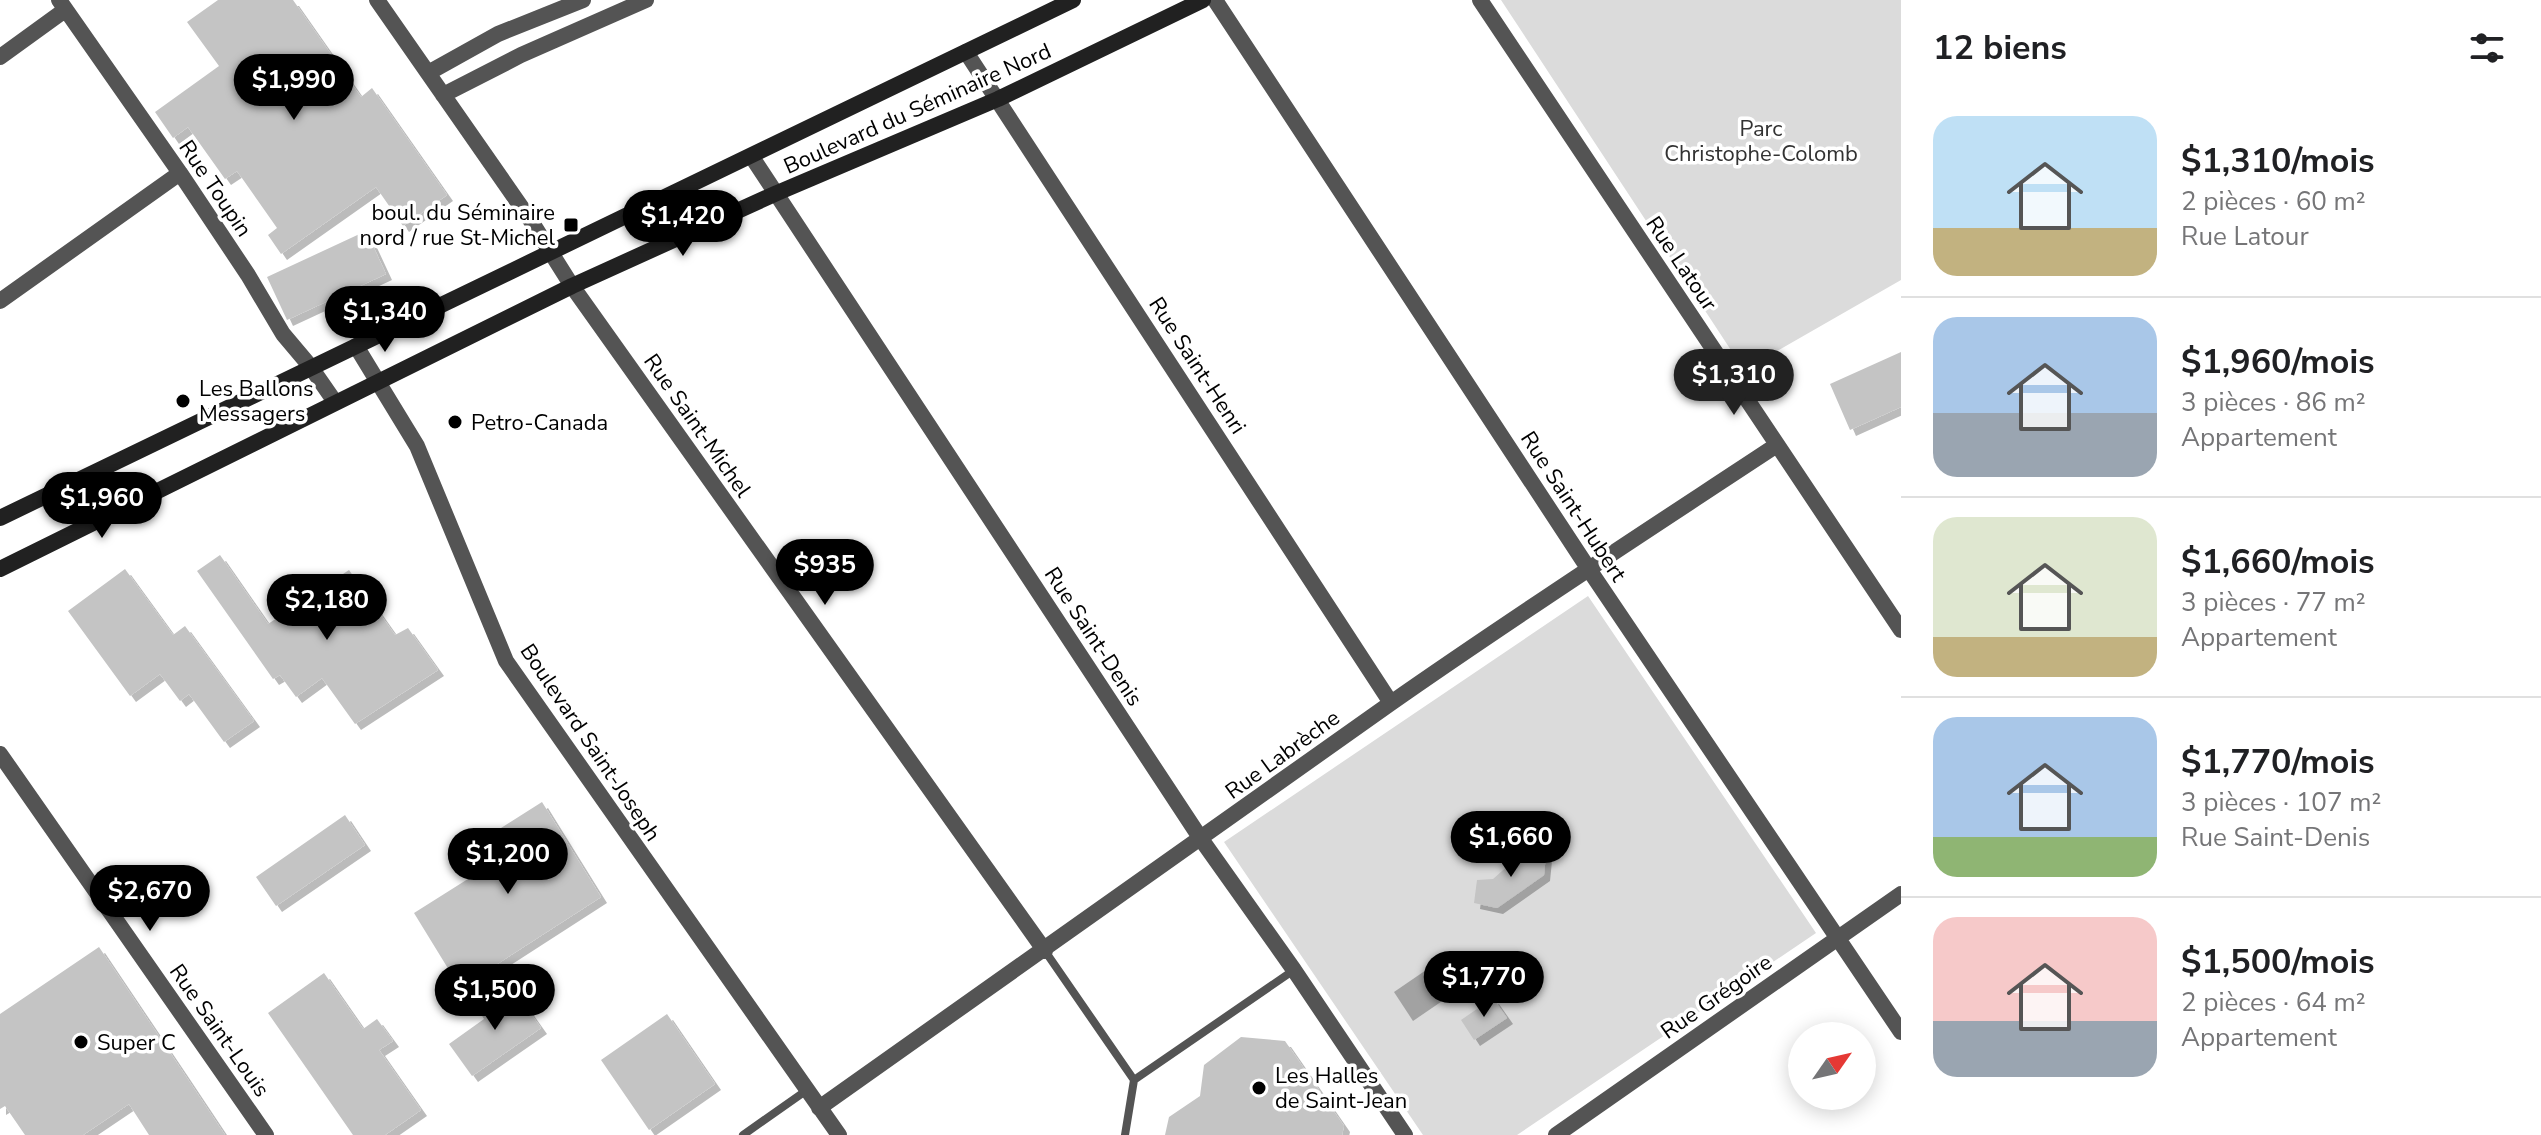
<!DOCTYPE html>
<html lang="fr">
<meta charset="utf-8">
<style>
body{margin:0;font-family:"Nunito Sans",sans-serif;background:#f6f6f6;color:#202124;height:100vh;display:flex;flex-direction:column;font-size:30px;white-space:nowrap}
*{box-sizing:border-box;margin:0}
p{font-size:26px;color:#757577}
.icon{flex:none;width:44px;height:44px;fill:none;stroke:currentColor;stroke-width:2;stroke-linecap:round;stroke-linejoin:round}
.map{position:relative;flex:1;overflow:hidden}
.sheet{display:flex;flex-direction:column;background:#fff;width:640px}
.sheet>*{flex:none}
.needle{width:52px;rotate:56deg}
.fabs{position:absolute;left:1788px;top:1022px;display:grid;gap:16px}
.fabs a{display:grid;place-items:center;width:88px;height:88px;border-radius:50%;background:#fff;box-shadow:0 4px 20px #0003;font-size:40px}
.price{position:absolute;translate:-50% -68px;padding:0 18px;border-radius:28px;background:#000;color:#fff;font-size:26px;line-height:52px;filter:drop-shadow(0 2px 4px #0008)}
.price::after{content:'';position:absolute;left:50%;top:48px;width:24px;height:18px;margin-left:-12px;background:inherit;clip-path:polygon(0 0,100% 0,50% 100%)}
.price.selected{background:#222;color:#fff}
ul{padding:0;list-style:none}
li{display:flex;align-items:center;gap:24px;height:200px;padding:0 32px}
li+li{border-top:2px solid #e0e0e0}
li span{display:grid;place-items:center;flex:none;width:224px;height:160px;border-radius:24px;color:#555}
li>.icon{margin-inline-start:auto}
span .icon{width:96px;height:96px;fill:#fffc;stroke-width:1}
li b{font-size:34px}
h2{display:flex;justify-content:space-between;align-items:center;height:96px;padding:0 32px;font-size:34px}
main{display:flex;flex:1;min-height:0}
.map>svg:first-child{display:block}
.green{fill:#dbdbdb}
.water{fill:#a2a2a2}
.building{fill:#c4c4c4;filter:url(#shadow)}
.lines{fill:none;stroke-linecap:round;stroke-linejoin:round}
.service{stroke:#545454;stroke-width:8}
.minor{stroke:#545454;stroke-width:16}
.secondary{stroke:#212121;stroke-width:16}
.poi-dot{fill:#000;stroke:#fff;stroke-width:3}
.labels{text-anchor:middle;stroke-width:7;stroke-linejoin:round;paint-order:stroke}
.street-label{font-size:22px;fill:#000;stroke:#fff}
.park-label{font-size:22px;fill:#323232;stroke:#fff}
.poi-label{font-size:22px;fill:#000;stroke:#fff;text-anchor:start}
</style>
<main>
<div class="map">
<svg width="1901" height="1135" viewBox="0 0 1901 1135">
<defs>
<filter id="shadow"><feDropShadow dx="6" dy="6" stdDeviation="0" flood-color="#0004"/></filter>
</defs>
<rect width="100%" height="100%" fill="#fff"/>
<path class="green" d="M1501,0H1901V280L1744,370Z
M1588,596L1816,933L1517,1135H1423L1224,842Z"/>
<path class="water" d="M1451,953L1470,982L1413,1021L1394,992Z"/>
<path class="building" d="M218,0H293L361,97L372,88L447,195L403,226L376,187L281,254L268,235L277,228L237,171L225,179L188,127L173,138L155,112L219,66L187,22Z
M366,231L386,274L287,320L267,277Z
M1901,352V407L1850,430L1830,384Z
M220,555L268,624L349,570L395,635L408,628L438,670L355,724L322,678L296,697L280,675L273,679L197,571Z
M125,569L173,635L185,626L254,721L224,742L189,694L180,701L160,674L130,696L68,611Z
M542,802L601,897L460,988L414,913L479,872L465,851Z
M345,815L365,845L276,906L256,877Z
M1526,846L1546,855L1544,875L1497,908L1474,903L1477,880L1493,879L1519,856Z
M99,947L181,1069L225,1135H149L129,1104L83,1135H25L5,1106L0,1109V1014Z
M324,973L363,1029L377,1019L393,1041L379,1050L421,1110L385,1135H353L268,1013Z
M512,987L541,1028L472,1076L449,1044L484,1019L478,1009Z
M1493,998L1507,1018L1474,1040L1461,1020Z
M667,1014L715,1084L649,1130L601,1060Z
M1241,1037L1285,1041L1344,1126L1342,1135H1165L1169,1117L1200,1096L1204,1065Z"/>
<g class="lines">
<path class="service" d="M1045,951L1134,1080
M743,1135L807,1090
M1125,1135L1134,1080L1294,970"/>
<path class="minor" d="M59,0L180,173L248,275L283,334L310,366L335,402
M377,0L531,221L572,286L1045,951
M1215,0L1588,568L1901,1032
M1480,0L1901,630
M966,52L1391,703
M0,57L65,10
M428,73L498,34L583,0
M443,95L521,55L646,0
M752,157L1201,839L1294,970L1405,1135
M0,301L180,173
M356,346L417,446L506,661L839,1135
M0,754L266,1135
M819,1108C1011,974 1199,837 1391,703C1518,614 1648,530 1777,445
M1556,1135L1901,894"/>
<path class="secondary" d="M0,518L1073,0
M0,569L572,286L777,193L998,99L1203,0"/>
</g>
<g class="poi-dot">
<rect x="563" y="217" width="16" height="16" rx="4"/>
<circle cx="183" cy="401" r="8"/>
<circle cx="455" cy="422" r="8"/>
<circle cx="81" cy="1042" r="8"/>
<circle cx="1259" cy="1088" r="8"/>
</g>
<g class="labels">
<g class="street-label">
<text transform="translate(917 108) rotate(-24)" y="8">Boulevard du Séminaire Nord</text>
<text transform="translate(216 188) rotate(56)" y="8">Rue Toupin</text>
<text transform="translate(1682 263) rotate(56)" y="8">Rue Latour</text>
<text transform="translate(1198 365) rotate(57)" y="8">Rue Saint-Henri</text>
<text transform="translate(698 425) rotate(55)" y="8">Rue Saint-Michel</text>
<text transform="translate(1574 506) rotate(57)" y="8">Rue Saint-Hubert</text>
<text transform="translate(1094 636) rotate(57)" y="8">Rue Saint-Denis</text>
<text transform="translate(591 742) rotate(56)" y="8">Boulevard Saint-Joseph</text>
<text transform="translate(1282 754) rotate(-36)" y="8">Rue Labrèche</text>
<text transform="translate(1716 996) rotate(-35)" y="8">Rue Grégoire</text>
<text transform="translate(220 1030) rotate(55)" y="8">Rue Saint-Louis</text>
</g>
<g class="park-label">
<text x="1761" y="136">Parc<tspan x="1761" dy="25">Christophe-Colomb</tspan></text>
</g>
<g class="poi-label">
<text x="555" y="220" text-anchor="end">boul. du Séminaire<tspan x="555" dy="25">nord / rue St-Michel</tspan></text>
<text x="199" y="396">Les Ballons<tspan x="199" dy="25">Messagers</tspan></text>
<text x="471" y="430">Petro-Canada</text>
<text x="97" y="1050">Super C</text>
<text x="1275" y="1083">Les Halles<tspan x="1275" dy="25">de Saint-Jean</tspan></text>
</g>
</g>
</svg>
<div class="fabs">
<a><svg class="needle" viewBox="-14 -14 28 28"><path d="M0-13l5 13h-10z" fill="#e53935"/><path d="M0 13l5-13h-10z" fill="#757577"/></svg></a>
</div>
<b class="price" style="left:294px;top:122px">$1,990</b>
<b class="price" style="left:683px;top:258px">$1,420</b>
<b class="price" style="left:385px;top:354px">$1,340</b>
<b class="price selected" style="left:1734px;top:417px">$1,310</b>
<b class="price" style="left:102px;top:540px">$1,960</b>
<b class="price" style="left:825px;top:607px">$935</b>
<b class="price" style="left:327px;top:642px">$2,180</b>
<b class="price" style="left:1511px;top:879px">$1,660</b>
<b class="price" style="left:508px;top:896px">$1,200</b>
<b class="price" style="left:150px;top:933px">$2,670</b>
<b class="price" style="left:1484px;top:1019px">$1,770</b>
<b class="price" style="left:495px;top:1032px">$1,500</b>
</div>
<section class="sheet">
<h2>12 biens<svg class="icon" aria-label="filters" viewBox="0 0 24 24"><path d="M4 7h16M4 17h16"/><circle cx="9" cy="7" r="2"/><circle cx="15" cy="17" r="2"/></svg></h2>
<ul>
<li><span style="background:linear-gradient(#bfe0f5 70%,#c2b280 0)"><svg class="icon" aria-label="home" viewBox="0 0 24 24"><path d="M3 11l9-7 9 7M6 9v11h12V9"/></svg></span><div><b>$1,310/mois</b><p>2 pièces · 60 m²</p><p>Rue Latour</p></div></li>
<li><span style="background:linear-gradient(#a9c7e8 60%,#9aa5b1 0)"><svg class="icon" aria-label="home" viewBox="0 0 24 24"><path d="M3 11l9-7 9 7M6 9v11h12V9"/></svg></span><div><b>$1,960/mois</b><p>3 pièces · 86 m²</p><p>Appartement</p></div></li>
<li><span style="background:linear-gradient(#dfe7d0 75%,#c2b280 0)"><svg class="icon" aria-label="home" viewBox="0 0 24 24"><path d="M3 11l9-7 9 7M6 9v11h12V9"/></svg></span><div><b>$1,660/mois</b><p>3 pièces · 77 m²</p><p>Appartement</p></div></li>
<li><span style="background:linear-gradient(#a9c7e8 75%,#8fb573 0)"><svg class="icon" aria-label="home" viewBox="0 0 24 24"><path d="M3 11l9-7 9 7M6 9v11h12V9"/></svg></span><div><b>$1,770/mois</b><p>3 pièces · 107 m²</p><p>Rue Saint-Denis</p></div></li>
<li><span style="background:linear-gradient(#f6c9c9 65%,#9aa5b1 0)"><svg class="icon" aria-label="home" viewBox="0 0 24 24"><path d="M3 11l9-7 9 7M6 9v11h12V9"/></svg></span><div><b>$1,500/mois</b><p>2 pièces · 64 m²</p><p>Appartement</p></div></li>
</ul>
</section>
</main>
